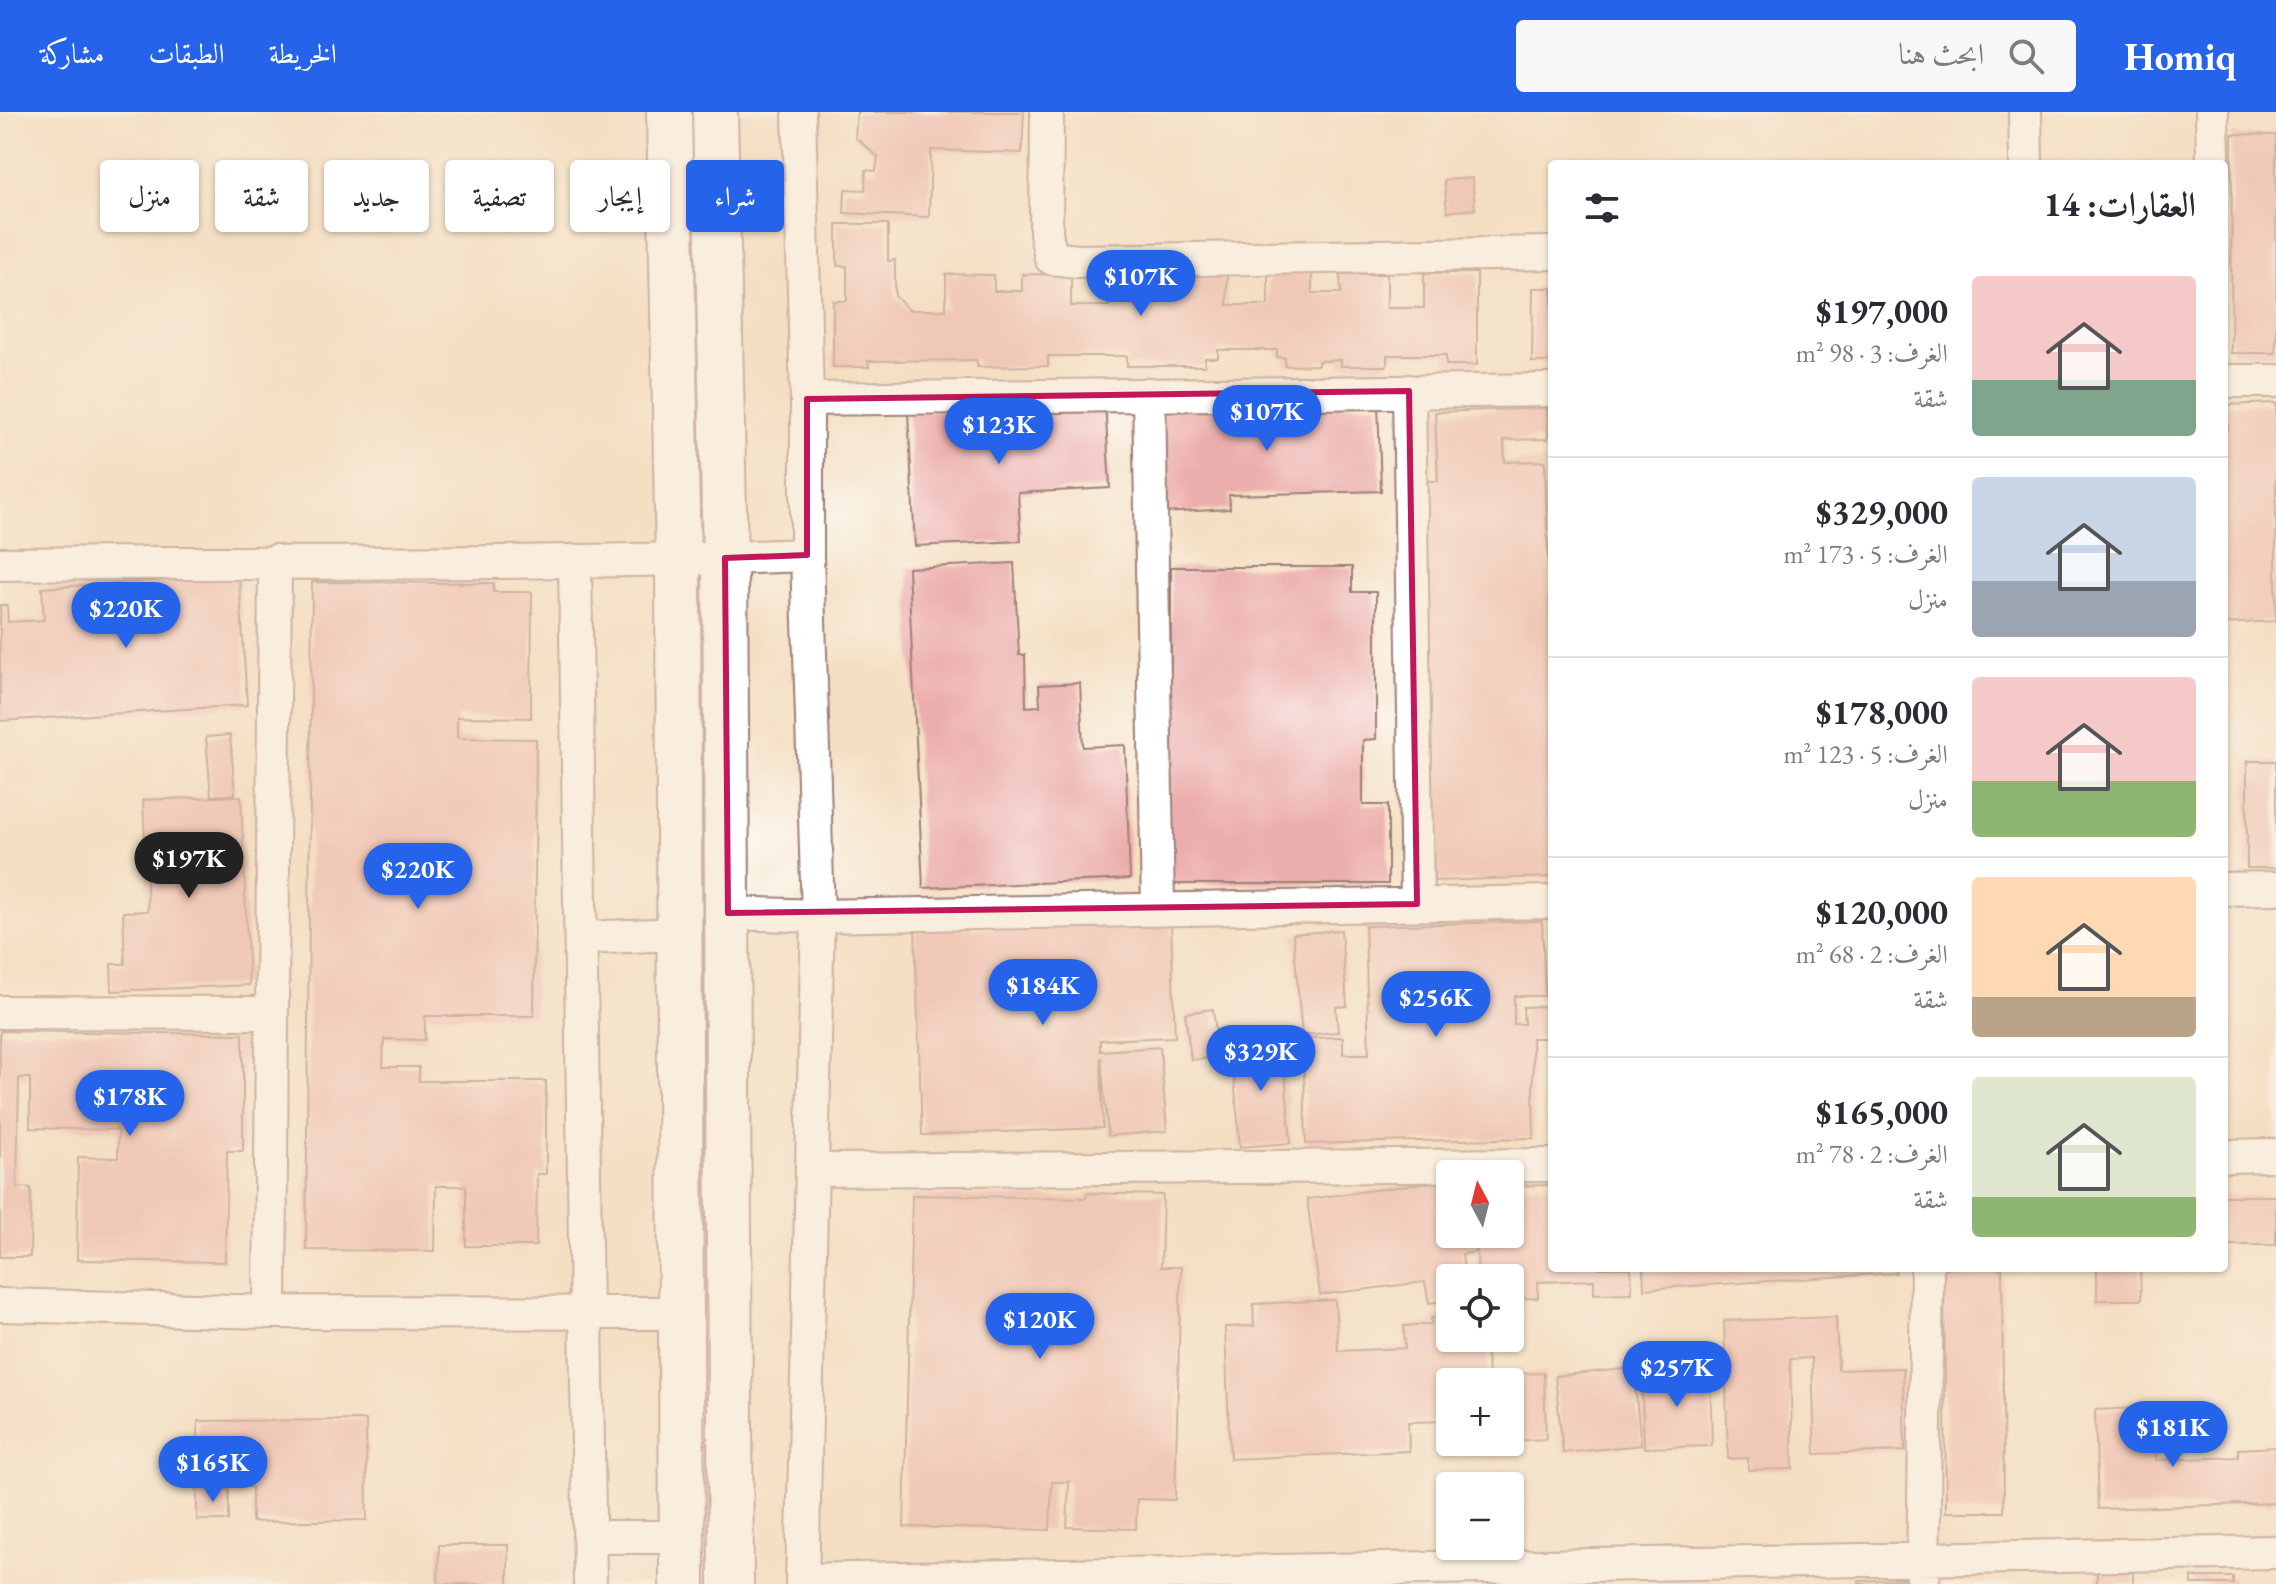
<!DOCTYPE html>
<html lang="ar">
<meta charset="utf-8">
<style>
body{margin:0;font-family:"EB Garamond",Amiri,serif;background:#f7f7f7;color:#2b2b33;direction:rtl;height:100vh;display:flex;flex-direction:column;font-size:30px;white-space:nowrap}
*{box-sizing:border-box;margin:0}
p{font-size:26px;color:#7c7c81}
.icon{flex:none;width:44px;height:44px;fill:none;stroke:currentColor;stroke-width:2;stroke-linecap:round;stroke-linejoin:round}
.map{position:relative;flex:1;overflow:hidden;direction:ltr}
.sheet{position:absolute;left:1548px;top:48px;width:680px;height:1112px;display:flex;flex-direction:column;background:#fff;border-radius:8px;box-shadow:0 2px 6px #0004;direction:rtl}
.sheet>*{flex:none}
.hud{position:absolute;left:24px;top:48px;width:760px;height:72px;direction:rtl;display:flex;gap:16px}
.needle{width:52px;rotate:353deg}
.tools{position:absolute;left:1436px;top:1048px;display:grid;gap:16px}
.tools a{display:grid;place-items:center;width:88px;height:88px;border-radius:8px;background:#fff;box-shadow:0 2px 6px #0004;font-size:40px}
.price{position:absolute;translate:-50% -68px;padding:0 18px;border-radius:28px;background:#2563eb;color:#fff;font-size:26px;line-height:52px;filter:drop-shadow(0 2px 4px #0008)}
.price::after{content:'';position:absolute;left:50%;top:48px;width:24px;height:18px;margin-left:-12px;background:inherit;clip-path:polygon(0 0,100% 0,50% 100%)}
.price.current{background:#222;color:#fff}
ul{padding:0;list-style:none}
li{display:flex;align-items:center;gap:24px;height:200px;padding:0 32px}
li+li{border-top:2px solid #e1e1e2}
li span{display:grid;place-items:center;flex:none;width:224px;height:160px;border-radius:8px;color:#555}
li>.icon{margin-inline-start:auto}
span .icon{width:96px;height:96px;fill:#fffc;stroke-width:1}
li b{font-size:34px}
h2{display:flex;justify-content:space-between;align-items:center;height:96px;padding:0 32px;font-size:34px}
.pill{padding:0 28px;border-radius:8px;background:#fff;box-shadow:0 2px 6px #0004;font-size:28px;line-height:72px}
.pill.current{background:#2563eb;color:#fff}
header{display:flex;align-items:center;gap:48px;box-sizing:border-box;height:112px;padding:0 40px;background:#2563eb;color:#fff}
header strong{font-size:38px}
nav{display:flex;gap:44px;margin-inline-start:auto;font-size:28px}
.search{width:560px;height:72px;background:#f7f7f7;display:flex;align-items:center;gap:20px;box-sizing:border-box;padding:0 28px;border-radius:8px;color:#7c7c81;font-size:30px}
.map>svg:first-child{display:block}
.building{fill:#ecaeac}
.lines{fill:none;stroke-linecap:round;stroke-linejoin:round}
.minor-casing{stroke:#9f7f77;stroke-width:36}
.trunk-casing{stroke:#9f7f77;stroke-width:48}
.minor{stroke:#fff;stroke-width:32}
.trunk{stroke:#fff;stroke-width:44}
.marked{fill:none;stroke:#c2185b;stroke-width:6;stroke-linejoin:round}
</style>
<header>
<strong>Homiq</strong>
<div class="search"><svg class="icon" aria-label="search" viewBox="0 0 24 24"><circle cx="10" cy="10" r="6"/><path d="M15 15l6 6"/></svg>ابحث هنا</div>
<nav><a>الخريطة</a><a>الطبقات</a><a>مشاركة</a></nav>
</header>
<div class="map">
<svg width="2276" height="1472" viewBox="0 0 2276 1472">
<rect width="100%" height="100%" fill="#fdfcf7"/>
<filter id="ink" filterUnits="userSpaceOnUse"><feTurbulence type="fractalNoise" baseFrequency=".0125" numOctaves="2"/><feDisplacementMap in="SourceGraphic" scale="16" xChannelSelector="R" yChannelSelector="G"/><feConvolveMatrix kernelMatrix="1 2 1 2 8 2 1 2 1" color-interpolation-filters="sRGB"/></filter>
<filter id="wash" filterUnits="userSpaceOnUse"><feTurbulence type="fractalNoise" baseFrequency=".006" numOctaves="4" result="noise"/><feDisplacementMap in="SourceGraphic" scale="32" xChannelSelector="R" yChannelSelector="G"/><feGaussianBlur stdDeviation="1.8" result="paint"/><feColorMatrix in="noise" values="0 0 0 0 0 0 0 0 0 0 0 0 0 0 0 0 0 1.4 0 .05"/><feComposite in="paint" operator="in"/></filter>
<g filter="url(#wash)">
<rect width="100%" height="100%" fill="#f4dfc3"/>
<g id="blocks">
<path class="building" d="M857,0H1024L1022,41L931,38L929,105L844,101L845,77L865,78L866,58L876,59L878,45L855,25Z
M2232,22L2276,23V241H2231Z
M1472,66L1475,97L1447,100L1444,68Z
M837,112H888V149L895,148V184L909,198H946V162L994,163V179H1022V162L1071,163V194H1109L1108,162H1154L1153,180H1180V162H1227V193H1268V162L1312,161V181H1341L1340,162H1387V196H1424V161H1477V253H1446V243H1387V254H1341V248L1318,249V253L1285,254V246L1277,245V238H1218V246H1205V254H1127V244H1048V254L977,255V248L868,249L869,255H833V189H847V154H837Z
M1533,176H1552V250H1532Z
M1105,290L1110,376L1018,381L1021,429L915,434L908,300Z
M2276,291V509L2224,512V318H2228L2227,293Z
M1378,292L1381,379L1229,383L1230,397L1163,401L1160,298Z
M1547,296L1548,327L1504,328L1505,350L1545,349L1552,568V765L1434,769L1420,369H1438L1435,300Z
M1014,451L1019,543H1025L1026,595L1040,594L1039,573L1080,571L1083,635L1125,633L1130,767L923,776L908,456Z
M1171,455H1352V480H1376V627L1363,628V693H1388V772H1164L1171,636Z
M239,463L247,593L0,609V493H7L8,510L44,508L42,476Z
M312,470L494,471L493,480H532L531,606L457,605V626L536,627L534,904H425V928L384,927L383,955H419V969H546V1062H537L536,1134H466V1074H436L435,1139L306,1138Z
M230,623L235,682L211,684L206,625Z
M2247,649H2276V756H2247Z
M241,684L249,873L112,879L111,852H125L123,800L148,799L143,688Z
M1542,809L1545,884H1514V912H1524L1523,895L1552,894V926H1532L1534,1026L1306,1032L1303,926L1343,925V942H1369L1365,814Z
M1171,810L1175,925L1100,928V939L1160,935L1167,1019L1108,1024L1101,945L1103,1016L922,1023L915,819Z
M1341,818L1347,894L1336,895L1338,920L1302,923L1293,822Z
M1213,897L1219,945L1191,948L1185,901Z
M0,919L243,922V1039H227L225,1150L77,1148L78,1045L118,1046V1018L30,1016V966H19L17,1075L31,1076L30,1145H0Z
M1282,926L1291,1031L1240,1035L1231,931Z
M1450,1068V1122H1473L1476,1140L1462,1142L1465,1166H1450V1188L1429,1191L1425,1170L1320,1183L1307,1087Z
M1550,1073V1078H1552V1156H1631L1632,1181L1594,1182V1168L1538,1170V1186L1510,1187V1166H1478L1476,1122H1510V1074Z
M1087,1081L1163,1083L1161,1155H1181L1175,1388L1137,1387L1136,1417L1067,1415L1069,1370H1052L1050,1418L904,1415L912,1083L1086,1086Z
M2224,1084H2276V1133H2224Z
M1643,1156H1896V1161L1644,1177Z
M1944,1156H2002L2004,1400H1946Z
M2097,1156H2140L2141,1188H2097Z
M1335,1188L1338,1239L1405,1236L1404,1214L1431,1212V1206L1450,1205V1226H1486L1488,1263L1544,1261L1546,1327L1510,1329V1270H1450V1309L1408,1310L1409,1339L1230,1347L1225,1215L1254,1214L1253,1192Z
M1836,1205L1838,1258L1903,1256L1905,1339L1815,1342L1812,1246L1790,1247L1793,1357L1748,1358V1346L1728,1347L1724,1209Z
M1633,1256L1641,1333L1563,1341L1555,1264Z
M1710,1259L1712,1334L1644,1336L1641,1261Z
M2154,1295L2156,1348L2238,1345V1337L2276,1335V1391L2098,1397L2095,1298Z
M366,1308L367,1408L252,1410V1375H199L198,1309Z
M197,1377H229V1408H197Z
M439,1433H508V1472H438Z
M2097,1460H2133V1472H2097Z
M2192,1465H2233V1472H2192Z
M1907,1467V1472H1859V1469Z"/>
</g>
</g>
<g filter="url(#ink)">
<use href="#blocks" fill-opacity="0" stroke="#9f7f77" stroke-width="2"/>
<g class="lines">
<defs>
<path id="minor" d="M799,0L807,287V443L818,804L802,1472
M1047,0L1046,121L1051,146L1077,149L1552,141
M2025,0L2026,52
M2212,0L2213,52
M2224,269H2276
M1409,279L1417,792
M1149,282L1158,798
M807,287L1552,278
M575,450L590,1472
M0,452C269,449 538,454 807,443
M2224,777L2276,776
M728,801L818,804L1552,790
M581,826L679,822
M0,900L271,901
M2224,1044L2276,1043
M812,1058L1552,1053
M0,1193L270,1200L679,1201
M270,1200L275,449
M589,1425H682
M802,1468L2276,1440
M1923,1472L1927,1156"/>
<path id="trunk" d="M669,0L678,448L682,1472
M715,0L725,446L731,1472"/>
</defs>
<use href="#minor" class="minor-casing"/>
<use href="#trunk" class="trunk-casing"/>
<use href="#minor" class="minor"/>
<use href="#trunk" class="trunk"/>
</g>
</g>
<path d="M0 0H2276V1472H0ZM1409,279L1417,792L728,801L725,446L807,443V287Z" fill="#f4dfc3" fill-opacity=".55" fill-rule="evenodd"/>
<path class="marked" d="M1409,279L1417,792L728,801L725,446L807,443V287Z"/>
</svg>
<div class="tools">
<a><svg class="needle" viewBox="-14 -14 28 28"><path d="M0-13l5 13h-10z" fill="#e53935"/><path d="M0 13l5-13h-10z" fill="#7c7c81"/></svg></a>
<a><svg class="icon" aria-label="locate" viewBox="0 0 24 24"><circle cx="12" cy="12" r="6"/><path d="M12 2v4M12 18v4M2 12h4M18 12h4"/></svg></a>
<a>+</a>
<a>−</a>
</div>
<b class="price" style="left:1141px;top:206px">$107K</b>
<b class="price" style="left:1267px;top:341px">$107K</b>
<b class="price" style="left:999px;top:354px">$123K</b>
<b class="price" style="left:126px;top:538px">$220K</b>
<b class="price current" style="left:189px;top:788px">$197K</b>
<b class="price" style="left:418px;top:799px">$220K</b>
<b class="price" style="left:1043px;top:915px">$184K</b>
<b class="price" style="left:1436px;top:927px">$256K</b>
<b class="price" style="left:1261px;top:981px">$329K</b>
<b class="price" style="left:130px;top:1026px">$178K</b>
<b class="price" style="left:1040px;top:1249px">$120K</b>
<b class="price" style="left:1677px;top:1297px">$257K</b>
<b class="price" style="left:2173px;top:1357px">$181K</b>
<b class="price" style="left:213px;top:1392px">$165K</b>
<div class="hud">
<a class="pill current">شراء</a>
<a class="pill">إيجار</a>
<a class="pill">تصفية</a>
<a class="pill">جديد</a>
<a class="pill">شقة</a>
<a class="pill">منزل</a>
</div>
<section class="sheet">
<h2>العقارات: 14<svg class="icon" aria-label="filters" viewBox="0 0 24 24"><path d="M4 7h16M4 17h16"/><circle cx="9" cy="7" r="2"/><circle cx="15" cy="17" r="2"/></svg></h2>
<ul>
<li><span style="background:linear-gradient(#f6c9c9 65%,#7fa58c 0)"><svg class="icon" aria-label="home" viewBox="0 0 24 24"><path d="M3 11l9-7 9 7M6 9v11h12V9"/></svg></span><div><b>$197,000</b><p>الغرف: 3 · 98 m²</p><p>شقة</p></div></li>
<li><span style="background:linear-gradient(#c9d6e8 65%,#9aa5b1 0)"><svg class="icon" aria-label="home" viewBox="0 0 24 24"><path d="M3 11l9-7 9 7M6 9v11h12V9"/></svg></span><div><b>$329,000</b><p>الغرف: 5 · 173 m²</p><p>منزل</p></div></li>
<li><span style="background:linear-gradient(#f6c9c9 65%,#8fb573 0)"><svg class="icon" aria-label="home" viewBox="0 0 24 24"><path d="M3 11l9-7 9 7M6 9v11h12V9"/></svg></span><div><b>$178,000</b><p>الغرف: 5 · 123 m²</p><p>منزل</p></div></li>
<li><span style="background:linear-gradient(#ffd9b3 75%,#b9a48a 0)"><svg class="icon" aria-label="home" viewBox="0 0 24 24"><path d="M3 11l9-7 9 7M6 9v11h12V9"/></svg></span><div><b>$120,000</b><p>الغرف: 2 · 68 m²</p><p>شقة</p></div></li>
<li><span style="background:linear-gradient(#dfe7d0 75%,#8fb573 0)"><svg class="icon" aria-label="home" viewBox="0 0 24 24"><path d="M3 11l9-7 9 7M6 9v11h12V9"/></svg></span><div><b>$165,000</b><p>الغرف: 2 · 78 m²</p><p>شقة</p></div></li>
</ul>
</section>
</div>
